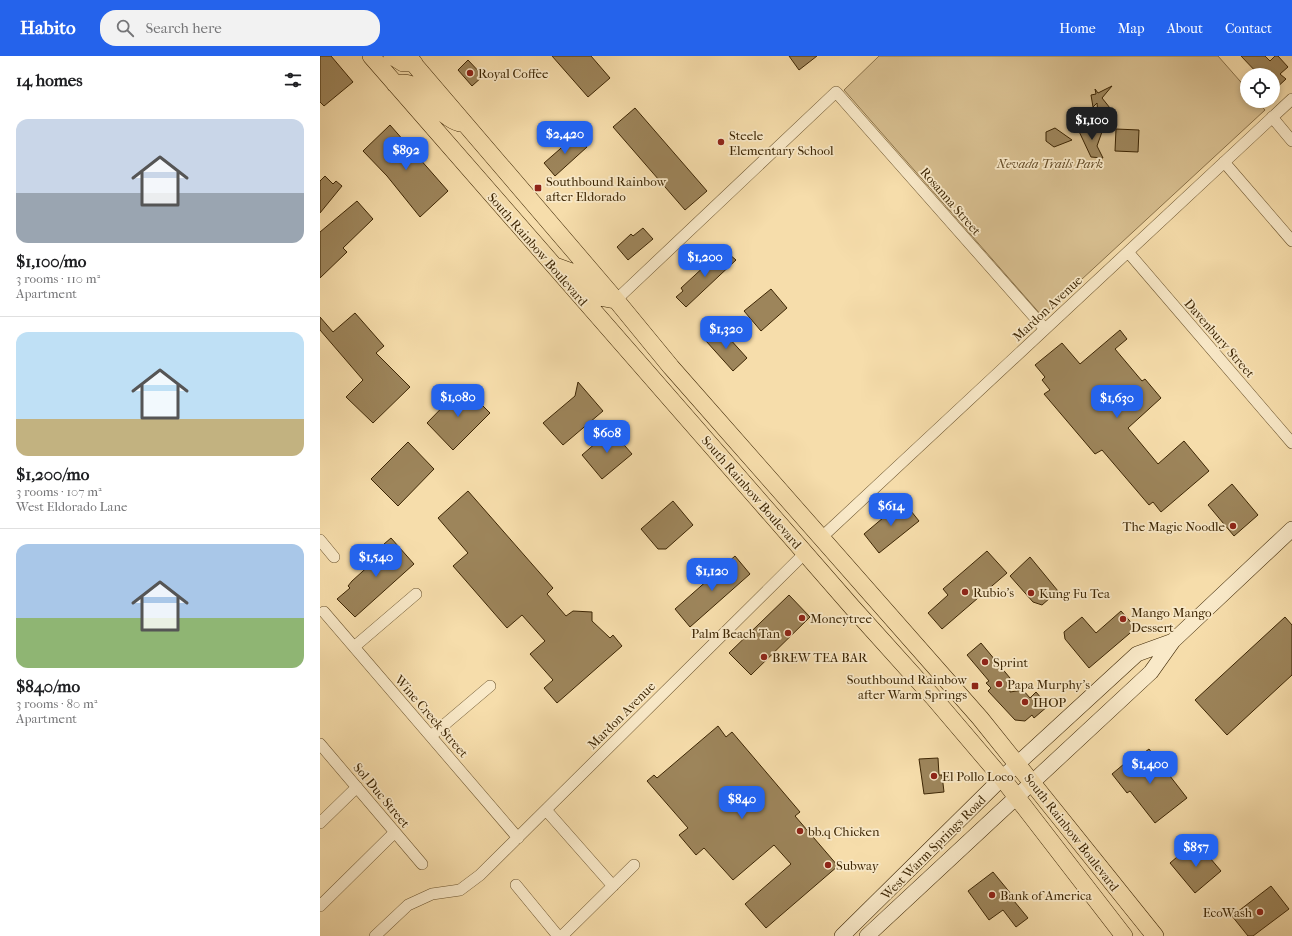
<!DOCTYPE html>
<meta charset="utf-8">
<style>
body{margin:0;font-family:"IM FELL French Canon",serif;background:#f2f2f2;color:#202124;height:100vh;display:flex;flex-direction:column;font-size:15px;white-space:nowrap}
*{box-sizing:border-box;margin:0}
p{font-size:13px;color:#757577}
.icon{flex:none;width:22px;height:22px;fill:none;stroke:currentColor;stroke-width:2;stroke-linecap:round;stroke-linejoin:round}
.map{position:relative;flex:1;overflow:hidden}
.sheet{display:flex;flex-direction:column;background:#fff;width:320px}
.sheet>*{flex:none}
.buttons{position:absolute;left:920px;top:12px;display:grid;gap:8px}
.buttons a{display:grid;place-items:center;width:40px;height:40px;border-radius:50%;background:#fff;box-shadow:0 2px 6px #0003;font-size:20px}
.price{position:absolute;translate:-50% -34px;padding:0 9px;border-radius:8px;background:#2563eb;color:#fff;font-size:13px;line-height:26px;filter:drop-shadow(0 1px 2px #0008)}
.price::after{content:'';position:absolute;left:50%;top:24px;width:12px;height:9px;margin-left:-6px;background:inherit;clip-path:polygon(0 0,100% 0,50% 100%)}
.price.on{background:#222;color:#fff}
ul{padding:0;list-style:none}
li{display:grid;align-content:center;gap:8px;height:212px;padding:0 16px}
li+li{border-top:1px solid #e0e0e0}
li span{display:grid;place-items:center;height:124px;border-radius:12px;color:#555}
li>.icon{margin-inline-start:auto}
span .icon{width:72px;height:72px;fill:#fffc;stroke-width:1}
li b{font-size:17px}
h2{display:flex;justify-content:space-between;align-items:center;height:48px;padding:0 16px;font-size:17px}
header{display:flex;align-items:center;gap:24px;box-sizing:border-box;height:56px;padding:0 20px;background:#2563eb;color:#fff}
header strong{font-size:19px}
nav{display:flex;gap:22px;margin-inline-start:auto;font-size:14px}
.search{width:280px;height:36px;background:#f2f2f2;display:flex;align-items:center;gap:10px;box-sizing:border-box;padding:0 14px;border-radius:16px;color:#757577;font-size:15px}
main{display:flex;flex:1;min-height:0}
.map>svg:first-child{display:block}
.green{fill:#d7be8f;stroke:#8a724a}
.building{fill:#9d855b;stroke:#3d2604}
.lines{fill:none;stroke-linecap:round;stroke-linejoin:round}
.minor-casing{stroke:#6b542e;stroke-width:12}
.secondary-casing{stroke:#3d2604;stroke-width:16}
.primary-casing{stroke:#3d2604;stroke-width:18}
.minor{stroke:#f9e9c8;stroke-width:11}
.secondary{stroke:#f9e9c8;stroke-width:15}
.primary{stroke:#f6ddab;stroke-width:17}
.poi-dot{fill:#8f2418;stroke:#f9e9c8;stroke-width:1.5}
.labels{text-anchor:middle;stroke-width:3.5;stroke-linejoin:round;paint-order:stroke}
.poi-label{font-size:13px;fill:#3d2604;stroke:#f9e9c8;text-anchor:start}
.park-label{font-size:13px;font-style:italic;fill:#644c27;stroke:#f9e9c8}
.street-label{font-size:13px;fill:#3d2604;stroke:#f9e9c8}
</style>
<header>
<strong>Habito</strong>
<div class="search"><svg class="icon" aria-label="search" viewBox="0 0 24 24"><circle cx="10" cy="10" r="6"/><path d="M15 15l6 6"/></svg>Search here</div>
<nav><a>Home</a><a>Map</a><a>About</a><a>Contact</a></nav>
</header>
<main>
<section class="sheet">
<h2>14 homes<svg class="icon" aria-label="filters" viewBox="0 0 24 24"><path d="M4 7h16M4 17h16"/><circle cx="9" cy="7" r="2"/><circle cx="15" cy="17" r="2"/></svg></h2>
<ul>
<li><span style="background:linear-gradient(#c9d6e8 60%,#9aa5b1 0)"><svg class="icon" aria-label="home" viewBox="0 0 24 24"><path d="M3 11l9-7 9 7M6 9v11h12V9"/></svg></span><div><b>$1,100/mo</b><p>3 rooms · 110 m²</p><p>Apartment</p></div></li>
<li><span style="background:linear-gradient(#bfe0f5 70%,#c2b280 0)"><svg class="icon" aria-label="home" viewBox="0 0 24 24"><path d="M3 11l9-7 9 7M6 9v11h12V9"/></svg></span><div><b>$1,200/mo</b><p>3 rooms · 107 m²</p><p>West Eldorado Lane</p></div></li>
<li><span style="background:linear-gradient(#a9c7e8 60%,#8fb573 0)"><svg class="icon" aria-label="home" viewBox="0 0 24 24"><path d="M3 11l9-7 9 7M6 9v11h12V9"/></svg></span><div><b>$840/mo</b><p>3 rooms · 80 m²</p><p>Apartment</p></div></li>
</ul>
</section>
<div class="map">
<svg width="972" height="880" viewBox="0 0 972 880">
<rect width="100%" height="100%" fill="#f6ddab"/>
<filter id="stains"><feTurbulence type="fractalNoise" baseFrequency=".005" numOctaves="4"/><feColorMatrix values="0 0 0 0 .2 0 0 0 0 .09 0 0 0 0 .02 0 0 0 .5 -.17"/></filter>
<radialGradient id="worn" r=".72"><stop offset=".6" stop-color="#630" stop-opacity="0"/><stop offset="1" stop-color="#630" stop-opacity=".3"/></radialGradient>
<path class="green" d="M559,0H898L927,33V45H937L945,54L722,260L524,34Z"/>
<path class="building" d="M0,0H11L33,26L4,50L0,46Z
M232,0H271L290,22L268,41Z
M469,0H497L479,14Z
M921,0H945L950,5L955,0H958L968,11L960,18L966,23L953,35V19H939Z
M148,4L163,20L152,30L138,14Z
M792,30L782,42L790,52L786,64L779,70L777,47L773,51L771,39L776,38L775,33L778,37Z
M315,52L387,135L365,154L293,71Z
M70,69L128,135L100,161L67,120L43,95Z
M756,69L768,75L769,73H783L777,90L783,102L771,101Z
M735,72L752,84L734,91L726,85V76Z
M796,73L819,74L818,96L795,95Z
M256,79L267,91L235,120L224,107Z
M5,120L13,128L16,125L22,130L0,157V125Z
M37,145L53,163L23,192L27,196L0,222V176Z
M323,172L333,183L308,204L297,191L311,178L313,180Z
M401,195L406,201L409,198L416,204L366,251L356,241L363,235L361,232Z
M451,233L467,252L441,275L424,255Z
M35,257L64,290L56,297L90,331L53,367L26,341L43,324L0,274V261L13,276Z
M400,272L427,302L413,315L386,285Z
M800,274L807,283L795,293L822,325L825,323L841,342L808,372L838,408L864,385L889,415L841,456L833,446L829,449L782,394L775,398L724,338L730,334L722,324L725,321L715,309L742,287L760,308Z
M258,326L283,355L243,389L223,367L255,340Z
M143,330L170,357L133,394L107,367Z
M291,374L312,398L282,423L262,399Z
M88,386L114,413L78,450L51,423Z
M912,428L938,459L914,480L888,449Z
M148,435L233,532L227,538L246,560L253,555L272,556V565L290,582L293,579L302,590L237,647L224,632L233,624L210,598L225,585L202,559L187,572L133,510L148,497L118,462Z
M353,445L373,469L346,493H338L321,473Z
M583,445L599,465L559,497L544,478Z
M71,482L94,508L35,561L17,543L30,532L28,530L32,525L63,497L64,488Z
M667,495L687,517L622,573L608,557L628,539L623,533Z
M415,500L430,518L370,571L355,553Z
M710,501L738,535L722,549L713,546L690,520Z
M469,539L490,561L431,619L409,597Z
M801,555L816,572L769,612L745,583L744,576L762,561L776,577Z
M965,561L972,569V619L907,679L875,644Z
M661,587L690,622V636L703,634L710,642L716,636L728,650L714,662L712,659L705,665L695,664L668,635L671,632L666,627L669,625L647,599Z
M398,670L406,681L412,676L480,756L475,760L518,810L446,872L425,848L471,808L454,789L413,824L384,792L376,799L359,779L368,772L327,725L334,719L337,722Z
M829,693L867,742L835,767L810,735L807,737L792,718L810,703L812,706Z
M618,702L619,719H622L624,736L604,738L599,703Z
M879,789L901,815L875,837L850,807L864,795L867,799Z
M673,816L696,844L694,845L708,862L696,871L683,854L669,864L648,835Z
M951,830L969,853L933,880H928L912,860Z"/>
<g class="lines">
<defs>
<path id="minor" d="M952,61L972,85
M904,106L972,185
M808,196L972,387
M296,244L516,36L725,273
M502,481L972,43
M0,484L14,501
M4,556L198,782
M34,591L96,538
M111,680L170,630
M0,688L102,808
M226,754L293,830
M0,767L37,731
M196,829L238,880
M0,850L75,776
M55,880L88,849L112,838L140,834L160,819L485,497
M242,880L314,809"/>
<path id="secondary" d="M522,880L682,722L817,598L853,585
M547,880L831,616L853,585L972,473"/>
<path id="primary" d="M51,0L532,551L613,641L682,722L804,880
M72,0L83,7H94
M87,0L296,244L351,311L660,662L835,880
M75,28C103,20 114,60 140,67
M235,210L257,218L279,241L295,244"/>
</defs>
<use href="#minor" class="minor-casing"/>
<use href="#secondary" class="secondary-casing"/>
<use href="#primary" class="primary-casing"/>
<use href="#minor" class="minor"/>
<use href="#secondary" class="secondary"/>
<use href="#primary" class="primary"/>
</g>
<g class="poi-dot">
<circle cx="150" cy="17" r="4"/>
<circle cx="401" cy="86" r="4"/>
<rect x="214" y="128" width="8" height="8" rx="2"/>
<circle cx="913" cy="470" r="4"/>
<circle cx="645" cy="536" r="4"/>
<circle cx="711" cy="537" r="4"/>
<circle cx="482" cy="562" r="4"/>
<circle cx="803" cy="563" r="4"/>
<circle cx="468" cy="577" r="4"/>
<circle cx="444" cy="601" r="4"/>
<circle cx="665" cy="606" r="4"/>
<circle cx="679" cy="628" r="4"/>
<rect x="651" y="626" width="8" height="8" rx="2"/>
<circle cx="705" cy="646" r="4"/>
<circle cx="614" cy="720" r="4"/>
<circle cx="480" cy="775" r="4"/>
<circle cx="508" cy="809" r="4"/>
<circle cx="672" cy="839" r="4"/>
<circle cx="940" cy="856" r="4"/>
</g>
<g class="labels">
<g class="poi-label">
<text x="158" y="22">Royal Coffee</text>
<text x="409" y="84">Steele<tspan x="409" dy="15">Elementary School</tspan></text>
<text x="226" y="130">Southbound Rainbow<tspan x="226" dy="15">after Eldorado</tspan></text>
<text x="905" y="475" text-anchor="end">The Magic Noodle</text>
<text x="653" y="541">Rubio's</text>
<text x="719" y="542">Kung Fu Tea</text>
<text x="811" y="561">Mango Mango<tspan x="811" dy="15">Dessert</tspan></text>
<text x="490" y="567">Moneytree</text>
<text x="460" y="582" text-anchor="end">Palm Beach Tan</text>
<text x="452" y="606">BREW TEA BAR</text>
<text x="673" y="611">Sprint</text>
<text x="647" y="628" text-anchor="end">Southbound Rainbow<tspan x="647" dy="15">after Warm Springs</tspan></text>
<text x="687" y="633">Papa Murphy's</text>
<text x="713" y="651">IHOP</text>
<text x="622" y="725">El Pollo Loco</text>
<text x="488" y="780">bb.q Chicken</text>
<text x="516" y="814">Subway</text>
<text x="680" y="844">Bank of America</text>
<text x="932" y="861" text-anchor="end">EcoWash</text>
</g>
<g class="park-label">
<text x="730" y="112">Nevada Trails Park</text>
</g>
<g class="street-label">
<text transform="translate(631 145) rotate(49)" y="5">Rosanna Street</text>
<text transform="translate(218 193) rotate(49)" y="5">South Rainbow Boulevard</text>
<text transform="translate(727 252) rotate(-43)" y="5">Mardon Avenue</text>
<text transform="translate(900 282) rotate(49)" y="5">Davenbury Street</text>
<text transform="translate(432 436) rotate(49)" y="5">South Rainbow Boulevard</text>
<text transform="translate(301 659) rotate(-45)" y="5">Mardon Avenue</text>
<text transform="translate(112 660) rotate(49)" y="5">Wine Creek Street</text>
<text transform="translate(62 739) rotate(50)" y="5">Sol Duc Street</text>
<text transform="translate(752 776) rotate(52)" y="5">South Rainbow Boulevard</text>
<text transform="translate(613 791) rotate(-45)" y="5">West Warm Springs Road</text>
</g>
</g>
<rect width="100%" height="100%" filter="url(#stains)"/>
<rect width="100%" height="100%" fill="url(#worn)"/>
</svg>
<div class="buttons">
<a><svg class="icon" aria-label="locate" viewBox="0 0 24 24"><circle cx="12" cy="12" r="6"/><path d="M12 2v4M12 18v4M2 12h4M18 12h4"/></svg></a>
</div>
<b class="price on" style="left:772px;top:85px">$1,100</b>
<b class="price" style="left:245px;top:99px">$2,420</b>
<b class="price" style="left:86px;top:115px">$892</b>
<b class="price" style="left:385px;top:222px">$1,200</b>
<b class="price" style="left:406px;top:294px">$1,320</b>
<b class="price" style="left:138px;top:362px">$1,080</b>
<b class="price" style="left:797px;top:363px">$1,630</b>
<b class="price" style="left:287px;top:398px">$608</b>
<b class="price" style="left:571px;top:471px">$614</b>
<b class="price" style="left:56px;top:522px">$1,540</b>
<b class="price" style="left:392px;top:536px">$1,120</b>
<b class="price" style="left:830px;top:729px">$1,400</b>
<b class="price" style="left:422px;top:764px">$840</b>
<b class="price" style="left:876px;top:812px">$857</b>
</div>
</main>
